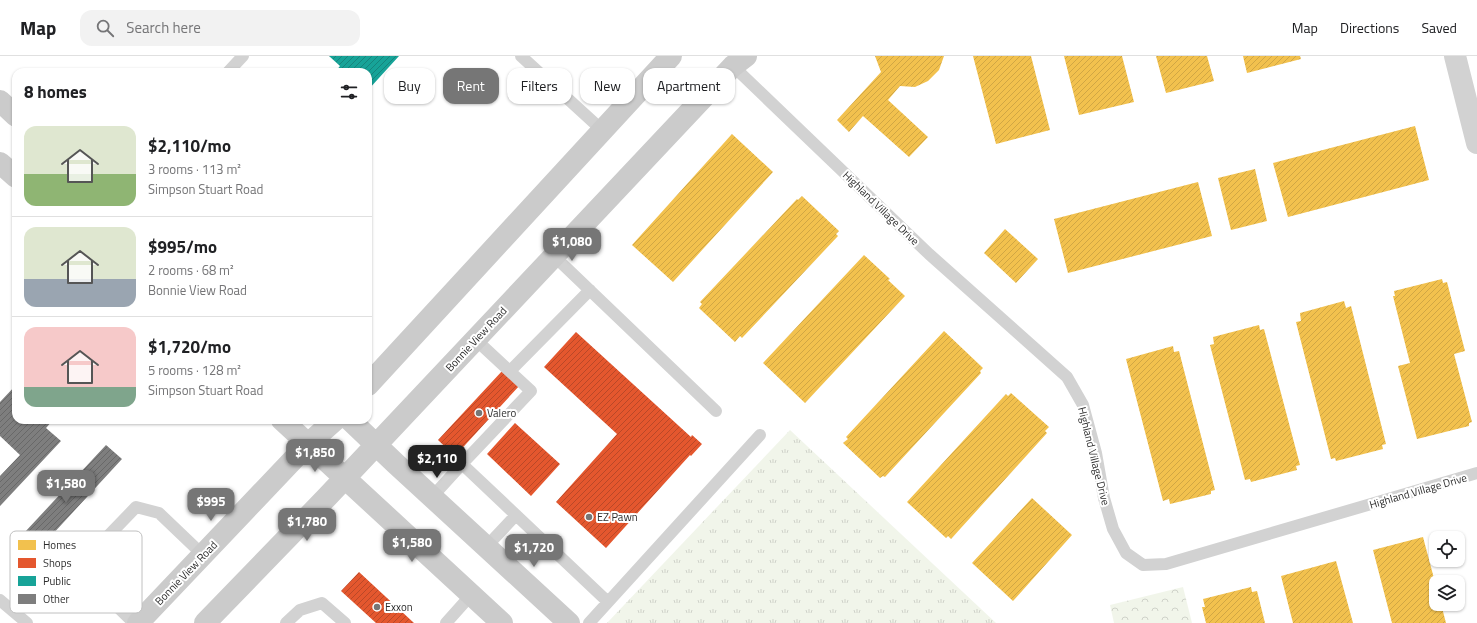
<!DOCTYPE html>
<meta charset="utf-8">
<style>
body{margin:0;font-family:"Titillium Web",sans-serif;background:#f2f2f2;color:#202124;height:100vh;display:flex;flex-direction:column;font-size:15px;white-space:nowrap}
*{box-sizing:border-box;margin:0}
p{font-size:13px;color:#757577}
.icon{flex:none;width:22px;height:22px;fill:none;stroke:currentColor;stroke-width:2;stroke-linecap:round;stroke-linejoin:round}
.map{position:relative;flex:1;overflow:hidden}
.details{position:absolute;left:12px;top:12px;width:360px;height:356px;display:flex;flex-direction:column;background:#fff;border-radius:12px;box-shadow:0 1px 3px #0004}
.details>*{flex:none}
.banner{position:absolute;left:384px;top:12px;width:380px;height:36px;display:flex;gap:8px}
.fabs{position:absolute;left:1429px;top:475px;display:grid;gap:8px}
.fabs a{display:grid;place-items:center;width:36px;height:36px;border-radius:8px;background:#fff;box-shadow:0 1px 3px #0004;font-size:20px}
.price{position:absolute;translate:-50% -34px;padding:0 9px;border-radius:8px;background:#767676;color:#fff;font-size:13px;line-height:26px;filter:drop-shadow(0 1px 2px #0008)}
.price::after{content:'';position:absolute;left:50%;top:24px;width:12px;height:9px;margin-left:-6px;background:inherit;clip-path:polygon(0 0,100% 0,50% 100%)}
.price.selected{background:#222;color:#fff}
ul{padding:0;list-style:none}
li{display:flex;align-items:center;gap:12px;height:100px;padding:0 12px}
li+li{border-top:1px solid #e0e0e0}
li span{display:grid;place-items:center;flex:none;width:112px;height:80px;border-radius:12px;color:#555}
li>.icon{margin-inline-start:auto}
span .icon{width:48px;height:48px;fill:#fffc;stroke-width:1}
li b{font-size:17px}
h2{display:flex;justify-content:space-between;align-items:center;height:48px;padding:0 12px;font-size:17px}
.chip{padding:0 14px;border-radius:12px;background:#fff;box-shadow:0 1px 3px #0004;font-size:14px;line-height:36px}
.chip.selected{background:#767676;color:#fff}
header{display:flex;align-items:center;gap:24px;box-sizing:border-box;height:56px;padding:0 20px;background:#fff;border-bottom:1px solid #e0e0e0}
header strong{font-size:19px}
nav{display:flex;gap:22px;margin-inline-start:auto;font-size:14px}
.search{width:280px;height:36px;background:#f2f2f2;display:flex;align-items:center;gap:10px;box-sizing:border-box;padding:0 14px;border-radius:12px;color:#757577;font-size:15px}
.map>svg:first-child{display:block}
.grass{fill:url(#grass-tufts)}
.park{fill:url(#park-crowns)}
.homes{fill:url(#homes-hatch)}
.shops{fill:url(#shops-hatch)}
.public{fill:url(#public-hatch)}
.building{fill:url(#building-hatch)}
.lines{fill:none;stroke-linecap:round;stroke-linejoin:round}
.service{stroke:#d2d2d2;stroke-width:12}
.tertiary{stroke:#d2d2d2;stroke-width:22}
.secondary{stroke:#cbcbcb;stroke-width:22}
.poi-dot{fill:#767676;stroke:#fff;stroke-width:1.5}
.labels{text-anchor:middle;stroke-width:4;stroke-linejoin:round;paint-order:stroke}
.street-label{font-size:11px;fill:#2d2d2d;stroke:#fff}
.poi-label{font-size:11px;fill:#2d2d2d;stroke:#fff;text-anchor:start}
.key{fill:#fff;stroke:#c0c0c0;stroke-width:1}
.key-label{font-size:11px;fill:#2d2d2d}
</style>
<header>
<strong>Map</strong>
<div class="search"><svg class="icon" aria-label="search" viewBox="0 0 24 24"><circle cx="10" cy="10" r="6"/><path d="M15 15l6 6"/></svg>Search here</div>
<nav><a>Map</a><a>Directions</a><a>Saved</a></nav>
</header>
<div class="map">
<svg width="1477" height="567" viewBox="0 0 1477 567">
<defs>
<pattern id="grass-tufts" width="24" height="20" patternUnits="userSpaceOnUse"><rect width="24" height="20" fill="#f1f5ea"/><path d="M3 7l-1-3M5 7V3M7 7l1-3M15 17l-1-3M17 17v-4M19 17l1-3" fill="none" stroke="#cfd2c9"/></pattern>
<pattern id="park-crowns" width="20" height="18" patternUnits="userSpaceOnUse"><rect width="20" height="18" fill="#f1f5ea"/><path d="M2 6a3 3 0 1 1 6 0M12 15a3 3 0 1 1 6 0" fill="none" stroke="#cfd2c9"/></pattern>
<pattern id="homes-hatch" width="6" height="6" patternUnits="userSpaceOnUse"><rect width="6" height="6" fill="#f2c14e"/><path d="M-1 1l2-2M0 6l6-6M5 7l2-2" fill="none" stroke="#d0a644"/></pattern>
<pattern id="shops-hatch" width="6" height="6" patternUnits="userSpaceOnUse"><rect width="6" height="6" fill="#e4572e"/><path d="M-1 1l2-2M0 6l6-6M5 7l2-2" fill="none" stroke="#b94828"/></pattern>
<pattern id="public-hatch" width="6" height="6" patternUnits="userSpaceOnUse"><rect width="6" height="6" fill="#17a398"/><path d="M-1 1l2-2M0 6l6-6M5 7l2-2" fill="none" stroke="#15857c"/></pattern>
<pattern id="building-hatch" width="6" height="6" patternUnits="userSpaceOnUse"><rect width="6" height="6" fill="#7e7e7e"/><path d="M-1 1l2-2M0 6l6-6M5 7l2-2" fill="none" stroke="#686868"/></pattern>
</defs>
<rect width="100%" height="100%" fill="#fff"/>
<path class="grass" d="M790,374L996,567H607Z"/>
<path class="park" d="M1183,531L1192,567H1114L1110,549Z"/>
<path class="homes" d="M875,0H944L939,14L928,25L915,31L900,30L888,44L928,81L909,101L863,60L849,76L837,64L881,16Z
M973,0H1031L1050,74L996,88Z
M1064,0H1122L1134,46L1079,59Z
M1156,0H1207L1214,25L1166,37Z
M1243,0H1300L1301,3L1247,17Z
M1415,70L1429,124L1288,161L1273,107Z
M732,78L773,116L673,226L632,189Z
M1255,113L1267,165L1231,174L1218,122Z
M1198,126L1212,180L1068,217L1054,163Z
M802,140L839,175L836,178L838,180L742,282L740,280L735,286L699,252L702,248L700,246L797,143L798,144Z
M1005,173L1038,203L1016,227L984,197Z
M864,199L890,223L888,224L905,240L805,347L763,307Z
M1442,223L1443,227L1447,226L1465,295L1454,298L1472,366L1469,367V370L1417,383L1398,310L1410,307L1393,240H1395L1394,235Z
M1344,245L1346,252L1351,250L1386,388L1382,389L1383,393L1336,405L1335,402L1331,403L1296,266L1301,265L1300,257Z
M1259,269L1260,274L1264,273L1300,409L1296,410L1297,414L1251,426L1250,423L1245,424L1210,289L1214,288L1213,281Z
M944,275L983,312L980,315L981,317L885,421L883,420L880,422L843,387L848,383L846,381Z
M1173,290L1174,296L1179,295L1215,434L1211,435V438L1170,448L1169,443L1163,445L1126,303Z
M1011,337L1049,371L1045,375L1047,377L951,483L948,480L946,482L907,446L1006,338L1008,340Z
M1032,442L1072,479L1013,545L972,507Z
M1423,481L1436,530V548H1441L1446,567H1392L1373,494Z
M1336,505L1353,567H1293L1281,520Z
M1251,531L1252,536L1257,535L1265,567H1206L1202,551H1205L1203,543Z"/>
<path class="shops" d="M576,276L691,381L692,379L702,388L691,400L690,399L606,492L556,446L617,378L544,311Z
M503,314L520,329L455,400L438,384Z
M515,367L560,408L531,440L487,398Z
M359,516L414,567H376L341,535Z"/>
<path class="public" d="M329,0H399L368,34V16H335L340,10Z"/>
<path class="building" d="M16,329V364H53L46,372L61,385L0,450V420L20,399L0,380V346Z
M106,389L122,403L27,506L11,491Z"/>
<g class="lines">
<path class="service" d="M521,0L603,75
M733,10L929,198L1067,321L1083,349L1096,397L1104,442L1113,473L1126,497L1143,509L1166,508L1477,417
M228,16L243,0
M554,200L716,355
M475,283L531,335L462,408L608,546
M510,315L590,234
M432,441L462,408
M486,491L516,459
M0,544L27,567
M134,567L96,530L82,507L136,451L159,457L203,499
M286,567L300,554L322,547L345,567
M446,567L471,539
M589,567L760,379"/>
<path class="tertiary" d="M1455,0L1477,87"/>
<path class="secondary" d="M0,45L16,60
M0,107L16,121
M368,329L671,0
M282,364L502,567
M350,364L395,407L569,567
M138,567L308,388L335,364
M205,567L327,441L733,10L746,0"/>
</g>
<g class="poi-dot">
<circle cx="479" cy="357" r="4"/>
<circle cx="589" cy="461" r="4"/>
<circle cx="377" cy="551" r="4"/>
</g>
<g class="labels">
<g class="street-label">
<text transform="translate(881 152) rotate(44)" y="4">Highland Village Drive</text>
<text transform="translate(476 283) rotate(-47)" y="4">Bonnie View Road</text>
<text transform="translate(1094 400) rotate(76)" y="4">Highland Village Drive</text>
<text transform="translate(1418 435) rotate(-16)" y="4">Highland Village Drive</text>
<text transform="translate(186 517) rotate(-46)" y="4">Bonnie View Road</text>
</g>
<g class="poi-label">
<text x="487" y="361">Valero</text>
<text x="597" y="465">EZ Pawn</text>
<text x="385" y="555">Exxon</text>
</g>
</g>
<rect x="10" y="475" width="132" height="82" rx="6" class="key"/>
<rect x="18" y="484" width="18" height="10" fill="#f2c14e"/>
<rect x="18" y="502" width="18" height="10" fill="#e4572e"/>
<rect x="18" y="520" width="18" height="10" fill="#17a398"/>
<rect x="18" y="538" width="18" height="10" fill="#7e7e7e"/>
<g class="key-label">
<text x="43" y="493">Homes</text>
<text x="43" y="511">Shops</text>
<text x="43" y="529">Public</text>
<text x="43" y="547">Other</text>
</g>
</svg>
<div class="fabs">
<a><svg class="icon" aria-label="locate" viewBox="0 0 24 24"><circle cx="12" cy="12" r="6"/><path d="M12 2v4M12 18v4M2 12h4M18 12h4"/></svg></a>
<a><svg class="icon" aria-label="layers" viewBox="0 0 24 24"><path d="M12 4l9 5-9 5-9-5zM3 14l9 5 9-5"/></svg></a>
</div>
<b class="price" style="left:572px;top:206px">$1,080</b>
<b class="price" style="left:315px;top:417px">$1,850</b>
<b class="price selected" style="left:437px;top:423px">$2,110</b>
<b class="price" style="left:66px;top:448px">$1,580</b>
<b class="price" style="left:211px;top:466px">$995</b>
<b class="price" style="left:307px;top:486px">$1,780</b>
<b class="price" style="left:412px;top:507px">$1,580</b>
<b class="price" style="left:534px;top:512px">$1,720</b>
<div class="banner">
<a class="chip">Buy</a>
<a class="chip selected">Rent</a>
<a class="chip">Filters</a>
<a class="chip">New</a>
<a class="chip">Apartment</a>
</div>
<section class="details">
<h2>8 homes<svg class="icon" aria-label="filters" viewBox="0 0 24 24"><path d="M4 7h16M4 17h16"/><circle cx="9" cy="7" r="2"/><circle cx="15" cy="17" r="2"/></svg></h2>
<ul>
<li><span style="background:linear-gradient(#dfe7d0 60%,#8fb573 0)"><svg class="icon" aria-label="home" viewBox="0 0 24 24"><path d="M3 11l9-7 9 7M6 9v11h12V9"/></svg></span><div><b>$2,110/mo</b><p>3 rooms · 113 m²</p><p>Simpson Stuart Road</p></div></li>
<li><span style="background:linear-gradient(#dfe7d0 65%,#9aa5b1 0)"><svg class="icon" aria-label="home" viewBox="0 0 24 24"><path d="M3 11l9-7 9 7M6 9v11h12V9"/></svg></span><div><b>$995/mo</b><p>2 rooms · 68 m²</p><p>Bonnie View Road</p></div></li>
<li><span style="background:linear-gradient(#f6c9c9 75%,#7fa58c 0)"><svg class="icon" aria-label="home" viewBox="0 0 24 24"><path d="M3 11l9-7 9 7M6 9v11h12V9"/></svg></span><div><b>$1,720/mo</b><p>5 rooms · 128 m²</p><p>Simpson Stuart Road</p></div></li>
</ul>
</section>
</div>
